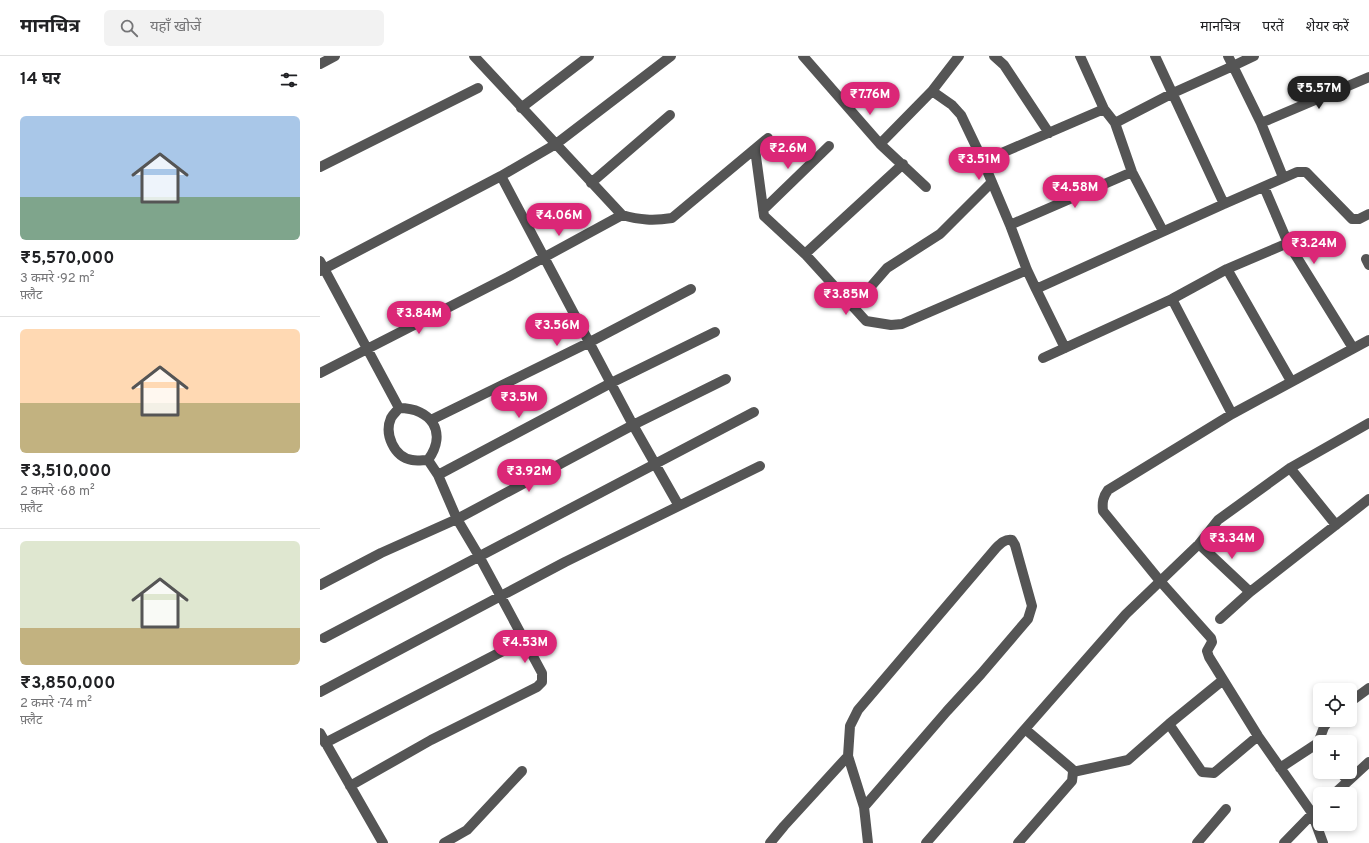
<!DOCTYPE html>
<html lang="hi">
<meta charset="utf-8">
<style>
body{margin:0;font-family:Overpass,"Noto Sans Devanagari",sans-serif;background:#f2f2f2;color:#202124;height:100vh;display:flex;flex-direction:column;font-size:15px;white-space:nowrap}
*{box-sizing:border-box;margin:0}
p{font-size:13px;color:#757577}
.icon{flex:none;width:22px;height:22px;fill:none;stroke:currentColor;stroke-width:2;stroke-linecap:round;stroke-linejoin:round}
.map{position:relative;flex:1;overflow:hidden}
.details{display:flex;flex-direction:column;background:#fff;width:320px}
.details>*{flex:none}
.controls{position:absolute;left:993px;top:627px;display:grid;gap:8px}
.controls a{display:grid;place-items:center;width:44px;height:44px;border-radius:6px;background:#fff;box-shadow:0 2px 6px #0003;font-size:20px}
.price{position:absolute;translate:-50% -34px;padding:0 9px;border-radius:14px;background:#db2777;color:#fff;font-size:13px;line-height:26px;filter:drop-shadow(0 1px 2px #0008)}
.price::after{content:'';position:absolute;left:50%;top:24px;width:12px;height:9px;margin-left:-6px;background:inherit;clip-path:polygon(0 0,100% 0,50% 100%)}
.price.active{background:#222;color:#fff}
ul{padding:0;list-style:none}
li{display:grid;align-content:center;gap:8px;height:212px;padding:0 20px}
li+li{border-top:1px solid #e0e0e0}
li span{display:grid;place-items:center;height:124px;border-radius:6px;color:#555}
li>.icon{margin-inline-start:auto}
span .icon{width:72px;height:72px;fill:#fffc;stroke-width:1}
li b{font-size:17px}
h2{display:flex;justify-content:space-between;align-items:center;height:48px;padding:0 20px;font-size:17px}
header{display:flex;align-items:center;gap:24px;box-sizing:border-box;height:56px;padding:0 20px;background:#fff;border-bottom:1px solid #e0e0e0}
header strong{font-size:19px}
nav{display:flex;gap:22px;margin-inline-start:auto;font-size:14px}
.search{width:280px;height:36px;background:#f2f2f2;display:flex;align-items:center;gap:10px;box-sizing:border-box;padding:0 14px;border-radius:6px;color:#757577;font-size:15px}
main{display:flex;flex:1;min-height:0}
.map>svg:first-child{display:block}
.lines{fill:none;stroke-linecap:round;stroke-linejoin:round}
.minor{stroke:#555;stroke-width:10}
</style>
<header>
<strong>मानचित्र</strong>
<div class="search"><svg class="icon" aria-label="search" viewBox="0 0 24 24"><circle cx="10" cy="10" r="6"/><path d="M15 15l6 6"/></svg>यहाँ खोजें</div>
<nav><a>मानचित्र</a><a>परतें</a><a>शेयर करें</a></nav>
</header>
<main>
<section class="details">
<h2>14 घर<svg class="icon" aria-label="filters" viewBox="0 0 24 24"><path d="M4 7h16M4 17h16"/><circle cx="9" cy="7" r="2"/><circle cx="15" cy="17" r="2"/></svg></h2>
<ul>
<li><span style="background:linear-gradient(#a9c7e8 65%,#7fa58c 0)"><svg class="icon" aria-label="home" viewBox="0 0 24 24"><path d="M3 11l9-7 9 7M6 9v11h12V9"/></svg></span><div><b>₹5,570,000</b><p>3 कमरे · 92 m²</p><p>फ़्लैट</p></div></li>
<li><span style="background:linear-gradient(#ffd9b3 60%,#c2b280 0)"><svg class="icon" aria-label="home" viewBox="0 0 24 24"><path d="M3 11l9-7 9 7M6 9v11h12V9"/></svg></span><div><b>₹3,510,000</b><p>2 कमरे · 68 m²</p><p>फ़्लैट</p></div></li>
<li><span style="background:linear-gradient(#dfe7d0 70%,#c2b280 0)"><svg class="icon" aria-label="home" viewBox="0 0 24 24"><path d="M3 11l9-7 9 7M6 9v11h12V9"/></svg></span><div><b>₹3,850,000</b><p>2 कमरे · 74 m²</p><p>फ़्लैट</p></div></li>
</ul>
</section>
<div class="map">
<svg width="1049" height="787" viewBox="0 0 1049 787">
<rect width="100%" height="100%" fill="#fff"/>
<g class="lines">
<path class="minor" d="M154,0L302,159C320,164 333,165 352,162L448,82
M483,0L560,88L606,131
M674,0L684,9L729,77
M760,0L784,53
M835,0L904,148
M934,0L913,10L941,67L963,121
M0,8L15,0
M612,35L632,49L641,59L663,105L690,169L707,214L716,233L904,148L977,116H986L1032,163H1039L1049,158
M201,52L269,0
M795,67L853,37L913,10L908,0
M941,67L1049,21
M560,88L612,35L639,0
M435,93L444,160L485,198L546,265L571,269L582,268L707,214
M663,105L784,53L795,67L812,116L843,175
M0,111L158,32
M181,120L313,369L359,450
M271,127L350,59
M944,131L968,187L1033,292
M443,154L509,90
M690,169L812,116
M485,198L583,108
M1046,203L1049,209
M0,205L79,352
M907,213L971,325
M0,215L181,120L236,88L351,0
M716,233L745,292
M852,243L912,358
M533,251L567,212L620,178L672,126
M723,302L852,243L907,213L968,187
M0,317L188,221L302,159
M79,352C111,352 128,376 108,404C103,404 97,405 92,404C74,401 64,378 71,362C73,358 77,355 79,352Z
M111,364L270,286L371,233
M970,412L1016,469
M118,419L291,327L395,276
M879,488L930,536
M0,529L61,497L137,463L313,369L406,323
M900,563L930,536L1049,443
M4,582L434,356
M0,636L245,506L440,410
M1030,646L1049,632
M849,668L882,716L894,717L938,680
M705,673L806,558L879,488L898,464L970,412L1049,367
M0,677L63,787
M5,687L204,584
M528,700L530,670L538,654L676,492C681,487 685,483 692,484L695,489L712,550L708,563L661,618L627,655L544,751
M960,712L998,687L1004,671L1009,664
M753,716L808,704L849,668L903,624
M1020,716L1028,725
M30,730L111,684L217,631L222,626V617L159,500L137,463L118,419L108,404
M1014,738L1049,706
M124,787L147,774L202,715
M450,787L464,770L528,700L544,751L548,787
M606,787L705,673L752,713L753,716L752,725L698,787
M877,787L906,753
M964,787L1000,750
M1003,787L992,757L938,680L889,601L887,595L892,586L891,582L840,525L783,455C782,446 783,441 788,434L912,358L1049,284"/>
</g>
</svg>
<div class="controls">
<a><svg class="icon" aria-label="locate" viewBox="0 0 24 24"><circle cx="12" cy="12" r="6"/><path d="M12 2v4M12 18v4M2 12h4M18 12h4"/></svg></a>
<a>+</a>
<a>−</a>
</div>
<b class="price active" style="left:999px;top:54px">₹5.57M</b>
<b class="price" style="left:550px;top:60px">₹7.76M</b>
<b class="price" style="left:468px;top:114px">₹2.6M</b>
<b class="price" style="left:659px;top:125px">₹3.51M</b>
<b class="price" style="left:755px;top:153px">₹4.58M</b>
<b class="price" style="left:239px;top:181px">₹4.06M</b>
<b class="price" style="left:994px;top:209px">₹3.24M</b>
<b class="price" style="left:526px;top:260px">₹3.85M</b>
<b class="price" style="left:99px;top:279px">₹3.84M</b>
<b class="price" style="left:237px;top:291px">₹3.56M</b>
<b class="price" style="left:199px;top:363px">₹3.5M</b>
<b class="price" style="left:209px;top:437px">₹3.92M</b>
<b class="price" style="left:912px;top:504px">₹3.34M</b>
<b class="price" style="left:205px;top:608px">₹4.53M</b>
</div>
</main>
